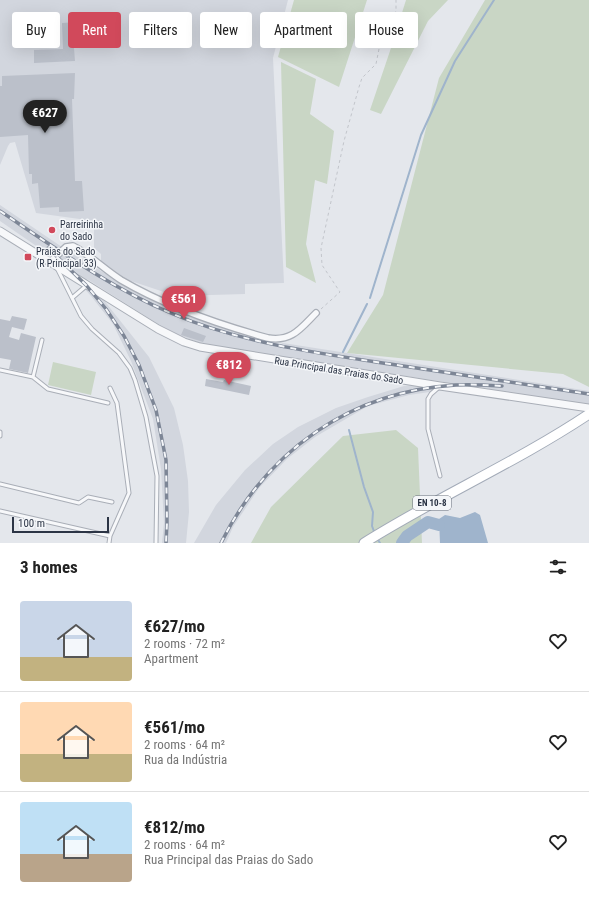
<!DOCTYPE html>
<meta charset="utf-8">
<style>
body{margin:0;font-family:"Roboto Condensed",sans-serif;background:#f2f2f2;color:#222;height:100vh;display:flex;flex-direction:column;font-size:15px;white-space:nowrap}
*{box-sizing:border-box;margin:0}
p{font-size:13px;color:#767676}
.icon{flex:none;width:22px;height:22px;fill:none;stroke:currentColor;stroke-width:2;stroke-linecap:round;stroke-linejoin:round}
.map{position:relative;height:543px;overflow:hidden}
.details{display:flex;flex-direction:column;background:#fff;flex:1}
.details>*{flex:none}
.banner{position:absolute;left:12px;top:12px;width:565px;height:36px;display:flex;gap:8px}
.scale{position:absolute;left:12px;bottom:10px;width:97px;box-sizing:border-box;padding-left:4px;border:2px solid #2b3445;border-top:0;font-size:11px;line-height:14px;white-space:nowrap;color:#2b3445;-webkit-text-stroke:3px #f4f6f9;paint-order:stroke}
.price{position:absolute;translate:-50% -34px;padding:0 9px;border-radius:14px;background:#d1495b;color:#fff;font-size:13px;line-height:26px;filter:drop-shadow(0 1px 2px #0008)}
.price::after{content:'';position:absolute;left:50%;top:24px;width:12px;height:9px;margin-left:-6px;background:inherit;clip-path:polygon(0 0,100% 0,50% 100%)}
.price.current{background:#222;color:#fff}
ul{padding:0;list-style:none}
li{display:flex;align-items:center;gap:12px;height:100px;padding:0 20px}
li+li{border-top:1px solid #e0e0e0}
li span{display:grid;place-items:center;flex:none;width:112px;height:80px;border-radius:4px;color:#555}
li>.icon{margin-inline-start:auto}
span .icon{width:48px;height:48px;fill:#fffc;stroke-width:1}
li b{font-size:17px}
h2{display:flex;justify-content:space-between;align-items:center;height:48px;padding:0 20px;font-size:17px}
.tag{padding:0 14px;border-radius:4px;background:#fff;box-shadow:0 4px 16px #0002;font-size:14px;line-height:36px}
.tag.current{background:#d1495b;color:#fff}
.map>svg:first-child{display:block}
.built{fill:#d2d6de}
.green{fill:#c9d6c5}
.water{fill:#9fb4cc}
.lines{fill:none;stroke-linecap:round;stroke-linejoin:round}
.stream{stroke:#9fb4cc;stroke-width:2}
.river{stroke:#9fb4cc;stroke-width:12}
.building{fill:#bbc0ca}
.service-casing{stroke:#a9aeb7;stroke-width:5}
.minor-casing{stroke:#a9aeb7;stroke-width:8}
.tertiary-casing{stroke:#a9aeb7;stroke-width:9}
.primary-casing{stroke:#a3abb8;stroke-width:11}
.path{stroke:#c2c5cb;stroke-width:1;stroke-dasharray:3 3;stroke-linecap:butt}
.service{stroke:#f7f8fa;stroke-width:3}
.minor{stroke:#f7f8fa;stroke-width:5.5}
.tertiary{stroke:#f7f8fa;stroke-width:7}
.primary{stroke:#fff;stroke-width:9}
.rail-casing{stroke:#7d8696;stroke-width:3.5}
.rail{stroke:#f4f6f9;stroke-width:2;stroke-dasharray:6;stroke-linecap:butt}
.poi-dot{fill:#d1495b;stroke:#f4f6f9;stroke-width:1.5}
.labels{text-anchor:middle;stroke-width:3;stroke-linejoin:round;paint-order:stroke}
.shield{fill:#f4f6f9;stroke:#676e7b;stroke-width:1}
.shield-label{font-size:9px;font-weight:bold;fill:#2b3445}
.poi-label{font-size:10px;fill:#2b3445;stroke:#f4f6f9;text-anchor:start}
.street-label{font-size:10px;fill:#2b3445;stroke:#f4f6f9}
</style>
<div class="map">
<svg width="589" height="543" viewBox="0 0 589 543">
<rect width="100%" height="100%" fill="#e4e7ec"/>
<path class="built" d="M0,0H288L273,58L284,283L245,284V294L176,296L128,280L101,263V254L94,248V221L36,213L15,142L10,143L8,146L0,165Z
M0,205L59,245L127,287L164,306L222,328L281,344L283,343L589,391V405L471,386L409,395L368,406L315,437L287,459L259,488L233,527L226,543H194L216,505L245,470L273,444L298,427L336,408L368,397L404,386L444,382L202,344L177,334L158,324L87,279L149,357L174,408L183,445L188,481L189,512L186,543H162L164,523L161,469L153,419L131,361L113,324L91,296L61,263L0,221Z"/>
<path class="green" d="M294,0H367L339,87L278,57Z
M406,0H448L428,21L381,114L370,110L390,51Z
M485,0H589V387L563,374L347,353L383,295L439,78Z
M281,62L316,79L310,114L334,131L327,184L315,180L306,244L316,283L286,267Z
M53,362L96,372L91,395L48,385Z
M396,430L418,448L422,543H251L271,507L343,436Z"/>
<path class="water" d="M475,512L480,515L488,543H440L439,519L445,515L460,518Z"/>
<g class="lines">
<path class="stream" d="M370,298L421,135L455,61L494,0
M343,352L367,304
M349,430L364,487L373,512L372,526L375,534
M377,538L380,543"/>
<path class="river" d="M402,543L407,536L428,522L439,525"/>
</g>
<path class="building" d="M77,22L78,48H74L75,61L34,63V50L63,49L62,23Z
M75,73L74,99H72L75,181H82L84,211L59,212V207L40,208L38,183L32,184V174H29L28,135L0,137V86H2V76Z
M12,316L27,319L24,330L12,327L9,337L19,340L21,333L36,337L28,373L9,369L11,360L0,358V319L10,321Z
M184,328L206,336L203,342L181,335Z
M206,379L223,382L224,380L251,386L249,395L205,386Z"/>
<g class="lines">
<defs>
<path id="service" d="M57,268L81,316L92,329L119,353L130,368L135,380L146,417L157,476L156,543
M72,298L86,286
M42,340L33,377L48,389L108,403
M0,370L33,377
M439,387L431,394L428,399V429L440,476
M110,388L117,403L129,493L110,536
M0,432V436
M0,484L79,503L88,497L112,502
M0,511L110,536L109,543"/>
<path id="minor" d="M50,262L66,247L73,246C89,254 105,270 121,280C167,307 217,324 268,338C292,342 301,328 316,313"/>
<path id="tertiary" d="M0,231L158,329L184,342L200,347L440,386L589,408"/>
<path id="primary" d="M364,543C437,497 517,462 589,414"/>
</defs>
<use href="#service" class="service-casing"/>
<use href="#minor" class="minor-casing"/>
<use href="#tertiary" class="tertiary-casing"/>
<use href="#primary" class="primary-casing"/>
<path class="path" d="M321,309L340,292L322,265L321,248L344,141L359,87L362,78L376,64L383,29L396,11V0"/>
<use href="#service" class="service"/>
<use href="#minor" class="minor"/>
<use href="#tertiary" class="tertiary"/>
<use href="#primary" class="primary"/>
<defs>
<path id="rail" d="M0,211C55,248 111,288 173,314C242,343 316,353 390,364C456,374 523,384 589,394
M48,248L86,285L106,309L124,336L139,365L156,410L166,460L167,522L166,543
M221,543C267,450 352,391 456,385C471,384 486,385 502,386"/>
</defs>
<use href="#rail" class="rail-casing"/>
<use href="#rail" class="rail"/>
</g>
<g class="poi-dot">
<circle cx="52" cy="230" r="4"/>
<rect x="24" y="253" width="8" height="8" rx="2"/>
</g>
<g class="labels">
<rect class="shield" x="413" y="496" width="38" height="14" rx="3"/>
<g class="shield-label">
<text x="432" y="506">EN 10-8</text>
</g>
<g class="poi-label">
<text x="60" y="228">Parreirinha<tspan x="60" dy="12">do Sado</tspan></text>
<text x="36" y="255">Praias do Sado<tspan x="36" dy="12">(R Principal 33)</tspan></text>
</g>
<g class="street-label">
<text transform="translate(339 370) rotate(9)" y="4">Rua Principal das Praias do Sado</text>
</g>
</g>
</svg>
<div class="scale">100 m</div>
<b class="price current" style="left:45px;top:134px">€627</b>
<b class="price" style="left:184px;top:320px">€561</b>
<b class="price" style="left:229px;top:386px">€812</b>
<div class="banner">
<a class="tag">Buy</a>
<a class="tag current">Rent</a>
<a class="tag">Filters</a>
<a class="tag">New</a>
<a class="tag">Apartment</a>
<a class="tag">House</a>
</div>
</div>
<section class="details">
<h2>3 homes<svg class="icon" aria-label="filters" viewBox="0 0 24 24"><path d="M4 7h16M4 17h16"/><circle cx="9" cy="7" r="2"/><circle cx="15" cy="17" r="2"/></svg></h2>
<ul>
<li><span style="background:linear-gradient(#c9d6e8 70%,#c2b280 0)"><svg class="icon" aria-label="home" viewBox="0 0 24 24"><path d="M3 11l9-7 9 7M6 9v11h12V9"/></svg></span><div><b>€627/mo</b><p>2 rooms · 72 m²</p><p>Apartment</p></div><svg class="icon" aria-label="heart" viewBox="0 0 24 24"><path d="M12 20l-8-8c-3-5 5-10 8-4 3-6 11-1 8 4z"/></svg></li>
<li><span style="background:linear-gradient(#ffd9b3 65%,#c2b280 0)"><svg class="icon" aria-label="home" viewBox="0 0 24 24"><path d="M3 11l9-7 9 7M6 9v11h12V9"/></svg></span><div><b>€561/mo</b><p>2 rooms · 64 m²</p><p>Rua da Indústria</p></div><svg class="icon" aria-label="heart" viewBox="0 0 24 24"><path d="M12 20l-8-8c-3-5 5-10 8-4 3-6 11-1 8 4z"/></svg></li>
<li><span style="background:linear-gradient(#bfe0f5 65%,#b9a48a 0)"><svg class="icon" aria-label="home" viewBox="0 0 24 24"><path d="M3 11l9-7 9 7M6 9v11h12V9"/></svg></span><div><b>€812/mo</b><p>2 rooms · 64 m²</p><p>Rua Principal das Praias do Sado</p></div><svg class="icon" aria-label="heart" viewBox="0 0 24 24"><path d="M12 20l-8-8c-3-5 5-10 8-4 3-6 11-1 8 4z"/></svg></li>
</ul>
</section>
